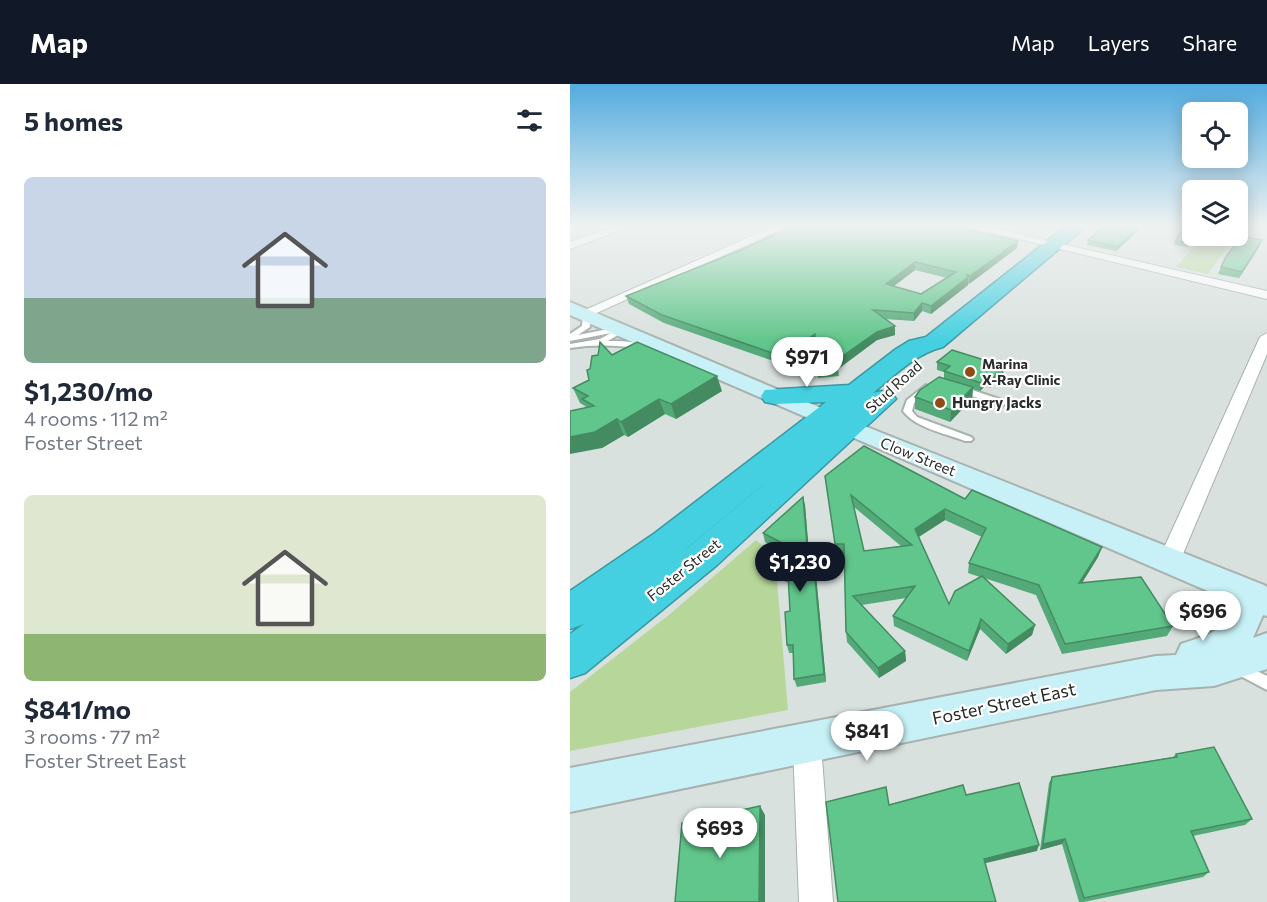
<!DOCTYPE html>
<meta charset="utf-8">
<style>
body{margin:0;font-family:Commissioner,sans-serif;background:#f2f2f3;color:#1f2937;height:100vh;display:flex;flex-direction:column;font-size:22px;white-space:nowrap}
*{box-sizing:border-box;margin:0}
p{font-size:20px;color:#747a83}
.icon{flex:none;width:33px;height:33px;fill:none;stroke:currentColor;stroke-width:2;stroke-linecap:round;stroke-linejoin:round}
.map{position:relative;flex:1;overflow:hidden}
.details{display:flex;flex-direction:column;background:#fff;width:570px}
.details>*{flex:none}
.controls{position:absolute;left:612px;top:18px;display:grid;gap:12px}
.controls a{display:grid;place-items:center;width:66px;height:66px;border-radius:9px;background:#fff;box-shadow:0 3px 15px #0003;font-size:30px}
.price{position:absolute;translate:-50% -51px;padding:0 14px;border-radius:21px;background:#fff;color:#222;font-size:20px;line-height:39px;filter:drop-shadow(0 2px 3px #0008)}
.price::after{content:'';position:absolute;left:50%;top:36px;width:18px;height:14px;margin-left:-9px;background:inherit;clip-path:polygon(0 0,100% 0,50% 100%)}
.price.current{background:#111827;color:#fff}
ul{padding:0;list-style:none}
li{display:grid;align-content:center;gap:12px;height:318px;padding:0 24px}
li span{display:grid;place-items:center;height:186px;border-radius:9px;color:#555}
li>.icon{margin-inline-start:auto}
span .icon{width:108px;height:108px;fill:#fffc;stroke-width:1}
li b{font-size:26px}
h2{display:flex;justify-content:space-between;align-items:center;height:72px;padding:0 24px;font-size:26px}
header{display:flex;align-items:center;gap:36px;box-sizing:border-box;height:84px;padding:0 30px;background:#111827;color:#fff}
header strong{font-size:28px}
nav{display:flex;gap:33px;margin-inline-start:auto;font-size:21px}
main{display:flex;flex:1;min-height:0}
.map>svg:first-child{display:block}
.green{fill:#b6d799}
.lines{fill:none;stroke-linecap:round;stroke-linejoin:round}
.lane-casing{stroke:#a9b1af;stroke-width:4}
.street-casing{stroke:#a9b1af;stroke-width:2}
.secondary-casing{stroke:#a9b1af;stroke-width:4}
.highway-casing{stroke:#3b97a1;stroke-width:3}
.lane{fill:#fff;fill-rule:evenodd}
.street{fill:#fff;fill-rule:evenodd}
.secondary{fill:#c7f1f6;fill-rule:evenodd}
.highway{fill:#44d0e0;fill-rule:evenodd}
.wall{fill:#53aa78;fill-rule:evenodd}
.shaded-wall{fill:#448b61}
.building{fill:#61c68b;stroke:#448b61;stroke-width:1.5;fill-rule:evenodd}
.poi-dot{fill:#8e4d17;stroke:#fff;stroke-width:2}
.labels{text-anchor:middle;stroke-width:4.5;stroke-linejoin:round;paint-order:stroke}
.far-poi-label{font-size:14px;font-weight:bold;fill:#292c2b;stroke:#fff;text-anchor:start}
.street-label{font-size:15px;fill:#292c2b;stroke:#fff}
.poi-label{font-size:15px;font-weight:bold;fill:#292c2b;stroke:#fff;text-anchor:start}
.near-street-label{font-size:18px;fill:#292c2b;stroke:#fff}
</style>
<header>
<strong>Map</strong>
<nav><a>Map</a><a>Layers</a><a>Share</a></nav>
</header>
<main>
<section class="details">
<h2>5 homes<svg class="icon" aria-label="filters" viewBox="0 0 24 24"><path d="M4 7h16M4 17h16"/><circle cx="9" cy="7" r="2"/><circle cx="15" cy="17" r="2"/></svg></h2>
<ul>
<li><span style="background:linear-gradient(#c9d6e8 65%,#7fa58c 0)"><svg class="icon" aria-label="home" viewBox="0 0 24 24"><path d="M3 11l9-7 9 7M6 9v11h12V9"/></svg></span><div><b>$1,230/mo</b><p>4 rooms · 112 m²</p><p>Foster Street</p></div></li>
<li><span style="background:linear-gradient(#dfe7d0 75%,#8fb573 0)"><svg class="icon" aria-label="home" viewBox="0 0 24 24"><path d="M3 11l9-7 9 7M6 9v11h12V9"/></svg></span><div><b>$841/mo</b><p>3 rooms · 77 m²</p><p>Foster Street East</p></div></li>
</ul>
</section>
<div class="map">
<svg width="697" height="818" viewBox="0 0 697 818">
<rect width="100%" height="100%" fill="#d9e1df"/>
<path class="green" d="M633,152L662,156L638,190L606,183Z
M186,456L205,473L218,626L0,667V608L100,530Z"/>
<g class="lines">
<defs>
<path id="lane" d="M13,229L20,231V243L8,251L49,243L56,246L38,257C50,257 67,257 78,263L74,265C49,261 25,260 0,264V260L30,255L41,249L0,257V250L12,242Z
M356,301L360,304L344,319L342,327L347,333L401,353L403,355L401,357H395C374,349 346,344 333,327L337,316Z
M390,302L435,317L436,319L432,322L387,307V303Z
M668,578L697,592V606L663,588L661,584L663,580Z"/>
<path id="street" d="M43,143H58L0,165V158Z
M202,143H216L18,233L13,234L6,230Z
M399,143H418L697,207V215Z
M697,249V270L610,477L607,483L599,486L591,483L588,477L690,253Z
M237,647L247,651L251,661L263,818H229L223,661L227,651Z"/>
<path id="secondary" d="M0,218L287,339L694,501L697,503V532L693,531L683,554L697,549V585L644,602L586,606L0,728V684L586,572L606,571L611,560C639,550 653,550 663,518L0,231Z"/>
<path id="highway" d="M495,143H515L373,263C345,270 325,291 303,309L312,307L322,309L326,315L147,481L15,589L0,594V550L14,540L0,545V507L85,449L256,318L205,320L195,318L191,312L195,306L279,301L326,265L339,257L356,253ZM241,361L121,461L111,469Z"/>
</defs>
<use href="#lane" class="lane-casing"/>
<use href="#street" class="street-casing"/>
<use href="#secondary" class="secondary-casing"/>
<use href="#highway" class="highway-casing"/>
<use href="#lane" class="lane"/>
<use href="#street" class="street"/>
<use href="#secondary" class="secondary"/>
<use href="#highway" class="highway"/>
</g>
<path class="wall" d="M569,146L546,167L517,161L518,156Z
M625,152L619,163L604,161L605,157Z
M692,156L689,163L669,194L648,190L651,183Z
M448,157L447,164L399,200L398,199V201L361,230L352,227L344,237L315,235L325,251L307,256L268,285L269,292L248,294L246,258L212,280L94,239L59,220L56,212ZM345,186L377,194L351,210L324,202Z
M42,271L152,307L106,335L95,330L58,353L54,351L32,364L15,322L10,319L3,304L19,296L20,285Z
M367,278L434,282L433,290L420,304L415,302L410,307L403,305L402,315L380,338L345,325V313L374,294V288L367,286Z
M255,392L395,415L532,463L528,473L512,499L603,542L597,552L492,570L466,511L414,494L465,541L462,551L436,570L410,545L397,577L324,542L323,532L336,514L292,521L335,567L336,577L309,594L277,558L276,548L274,470L267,471ZM284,423L331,462L294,467ZM375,436L412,453L399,479L398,489L410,493L379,520L349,453Z
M235,421L240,483H244L246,491L256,598L227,603L224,595L223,569H219L217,561L220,527L219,498H215L213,490L212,467L195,458L193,449Z
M606,670L682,735L675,741L623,752L639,788L633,793L514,818H509L492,760L470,766L479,699L482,693L603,673Z"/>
<path class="shaded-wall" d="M568,143H570L569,146L546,167L548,163Z
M692,156L689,163L669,194L672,188Z
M448,157L447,164L399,200L400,192Z
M345,178V186L316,208V200Z
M398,193V201L361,230V222Z
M352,219V227L344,237V229Z
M325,242V251L307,256L268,285L267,276L307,248Z
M245,250L246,258L212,280L211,272Z
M434,282L433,290L420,304L421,296Z
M147,292L152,307L106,335L101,320Z
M416,294L415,302L410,307L411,299Z
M403,303L402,315L380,338L381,326Z
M89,315L95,330L58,353L51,338Z
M47,335L54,351L32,364L0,370V353Z
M233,413L235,421L241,492L239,484Z
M375,425V436L345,455V445Z
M532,463L528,473L505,510L509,499Z
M244,483L246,491L256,598L254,590Z
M411,535L410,545L397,577L399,567Z
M465,541L462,551L436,570L438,560Z
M335,567L336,577L309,594L308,584Z
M190,722L195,731V818H189Z
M495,755L492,760L470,766L473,760Z
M469,761L467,767L412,780L414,775Z"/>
<path class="building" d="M220,143H389L448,157L400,192L397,191L398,193L361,222L352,219L344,229L303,226L325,242L307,248L267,276L268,284L247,285L245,250L211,272L92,231L56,212L171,166ZM345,178L386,188L351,210L316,200Z
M533,143H568L548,163L518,156Z
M613,144L622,146V152H625L620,160L605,157Z
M671,152L692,156L672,188L651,183L656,173Z
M30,258L42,271L67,258L147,292L101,320L89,315L51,338L47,335L25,348L0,353V327L24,322L12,315L18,312L3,304L19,296L17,286L20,285L22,272L28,271Z
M382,266L434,282L421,296L416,294L411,299L374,287L380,282L367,278Z
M369,293L403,303L381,326L345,313L350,306Z
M294,362L395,415L402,406L532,463L509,499L571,493L603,542L495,560L469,501L399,479L416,444L375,425L345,445L379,520L385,507L412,492L465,541L438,560L411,535L399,567L323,532L345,502L283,512L335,567L308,584L276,548L274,460H265L255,392ZM281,411L342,461L294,467Z
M233,413L239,484L244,483L254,590L224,595L223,561H217L215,528L220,527L218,490H213L212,459L193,449Z
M644,663L682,735L621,747L639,788L514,814L495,755L473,760L482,693L607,673L606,670Z
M449,699L469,761L414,775L426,818H268L256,718L316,703L319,721L393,701L396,711Z
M190,722L189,818H105L112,739Z"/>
<linearGradient id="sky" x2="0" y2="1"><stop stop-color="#52abdf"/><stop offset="0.55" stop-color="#eef2f1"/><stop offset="1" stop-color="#eef2f1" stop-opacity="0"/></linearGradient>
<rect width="697" height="258" fill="url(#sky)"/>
<g class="poi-dot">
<circle cx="400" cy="288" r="6"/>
<circle cx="370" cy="319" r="6"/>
</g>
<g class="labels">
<g class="far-poi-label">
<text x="412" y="285">Marina<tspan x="412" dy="16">X-Ray Clinic</tspan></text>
</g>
<g class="street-label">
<text transform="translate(324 303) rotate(-42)" y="5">Stud Road</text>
<text transform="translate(348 373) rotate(22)" y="5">Clow Street</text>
<text transform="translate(114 486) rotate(-39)" y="5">Foster Street</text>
</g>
<g class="poi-label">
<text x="382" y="324">Hungry Jacks</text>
</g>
<g class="near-street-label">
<text transform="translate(434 620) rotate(-12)" y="6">Foster Street East</text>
</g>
</g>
</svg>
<div class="controls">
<a><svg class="icon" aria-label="locate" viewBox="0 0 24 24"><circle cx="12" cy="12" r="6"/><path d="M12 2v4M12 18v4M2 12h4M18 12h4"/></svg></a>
<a><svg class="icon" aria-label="layers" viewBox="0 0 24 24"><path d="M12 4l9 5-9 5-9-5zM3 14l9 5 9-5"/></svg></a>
</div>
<b class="price" style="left:237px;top:304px">$971</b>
<b class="price current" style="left:230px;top:509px">$1,230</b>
<b class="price" style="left:633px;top:558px">$696</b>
<b class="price" style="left:297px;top:678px">$841</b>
<b class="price" style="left:150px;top:775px">$693</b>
</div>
</main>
